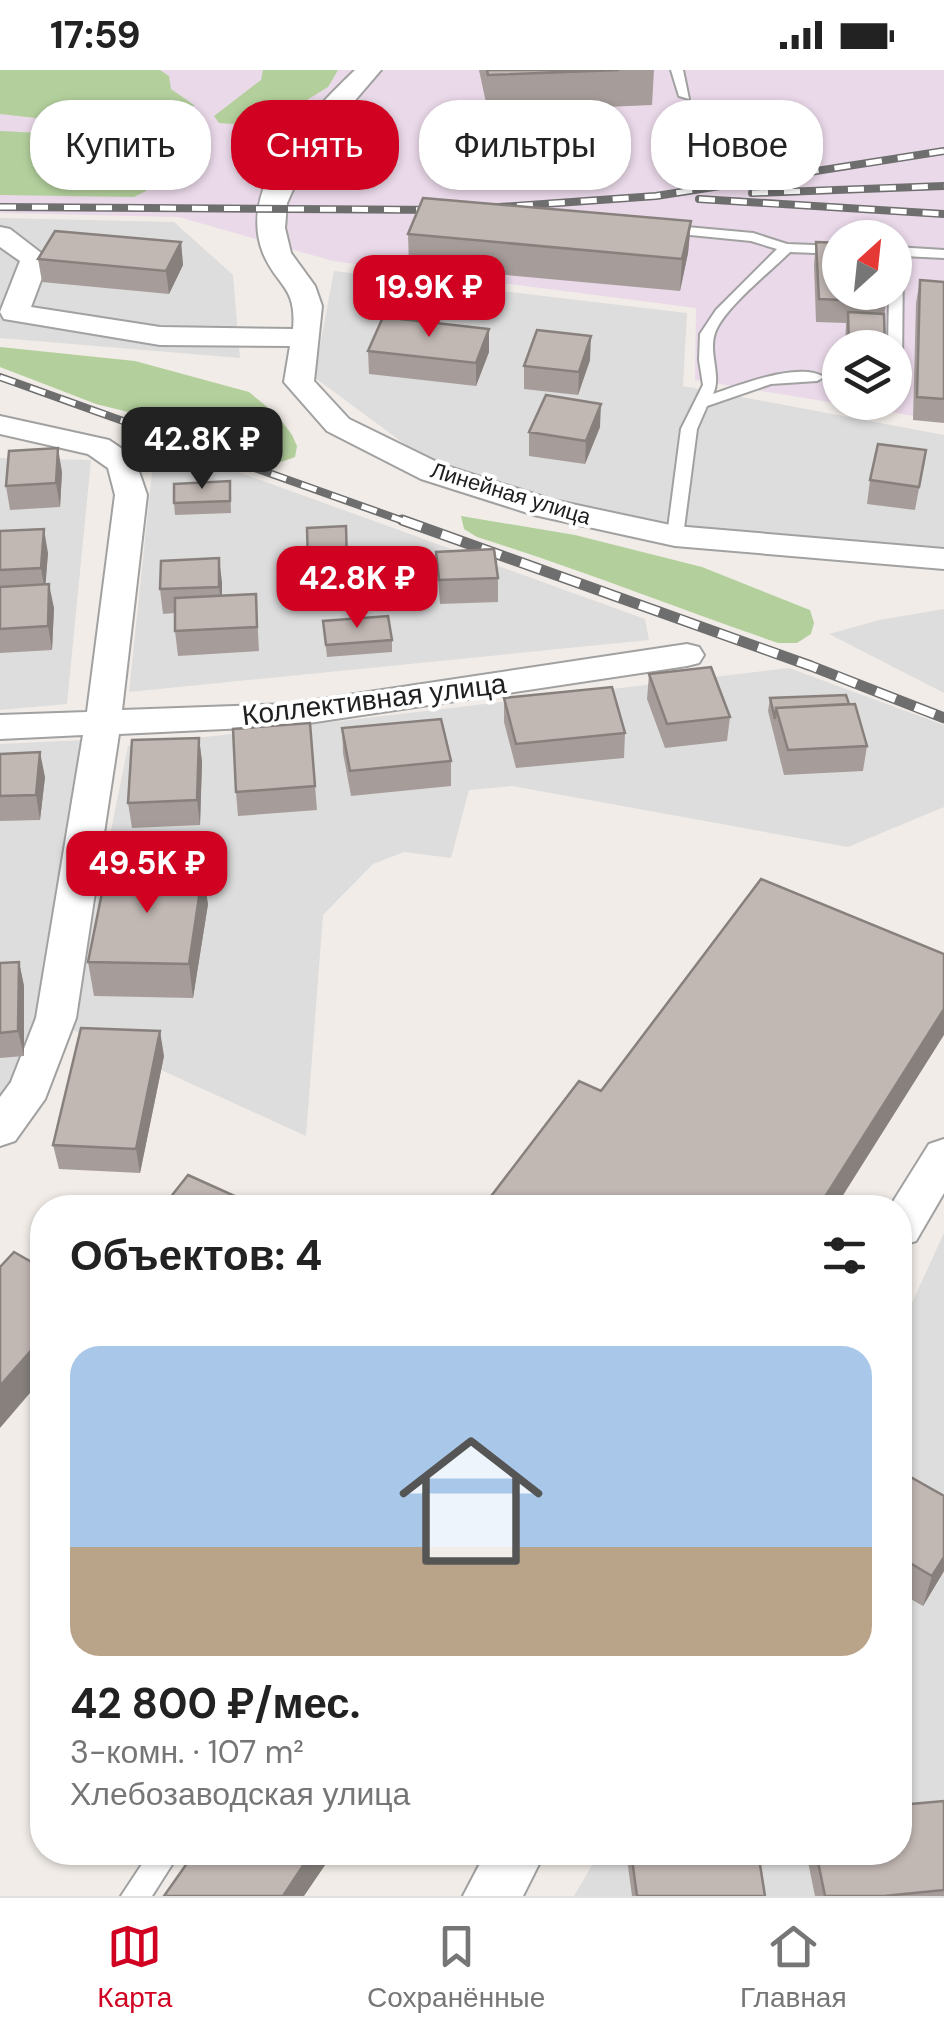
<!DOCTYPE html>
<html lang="ru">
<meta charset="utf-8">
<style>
body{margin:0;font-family:"DM Sans",sans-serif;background:#f6f6f6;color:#222;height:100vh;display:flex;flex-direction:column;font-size:38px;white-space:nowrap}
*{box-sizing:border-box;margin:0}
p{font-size:32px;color:#767676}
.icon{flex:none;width:55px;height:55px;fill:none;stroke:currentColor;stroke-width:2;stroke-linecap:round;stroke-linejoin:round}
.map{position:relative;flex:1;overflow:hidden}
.panel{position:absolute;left:30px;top:1125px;width:882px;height:670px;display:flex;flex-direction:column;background:#fff;border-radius:40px;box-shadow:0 2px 8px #0004}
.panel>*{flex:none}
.hud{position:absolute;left:30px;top:30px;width:885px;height:90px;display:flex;gap:20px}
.needle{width:65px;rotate:27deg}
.buttons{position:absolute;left:822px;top:150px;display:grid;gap:20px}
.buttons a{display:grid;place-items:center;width:90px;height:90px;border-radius:50%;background:#fff;box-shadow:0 2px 8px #0004;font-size:50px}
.price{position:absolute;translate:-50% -85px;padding:0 22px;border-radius:20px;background:#d00121;color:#fff;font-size:32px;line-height:65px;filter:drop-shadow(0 2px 5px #0008)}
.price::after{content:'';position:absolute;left:50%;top:60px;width:30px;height:22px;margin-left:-15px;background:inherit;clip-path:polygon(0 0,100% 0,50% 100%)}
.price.active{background:#222;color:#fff}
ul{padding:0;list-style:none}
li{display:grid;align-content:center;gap:20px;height:530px;padding:0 40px}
li span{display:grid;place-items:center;height:310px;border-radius:30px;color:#555}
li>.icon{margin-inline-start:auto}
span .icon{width:180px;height:180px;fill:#fffc;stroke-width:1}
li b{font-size:42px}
h2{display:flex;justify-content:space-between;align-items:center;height:120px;padding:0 40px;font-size:42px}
.pill{padding:0 35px;border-radius:40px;background:#fff;box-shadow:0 2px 8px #0004;font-size:35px;line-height:90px}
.pill.active{background:#d00121;color:#fff}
.status{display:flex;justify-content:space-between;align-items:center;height:70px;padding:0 50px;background:#fff;direction:ltr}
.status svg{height:28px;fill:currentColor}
.tab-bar{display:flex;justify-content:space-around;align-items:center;height:140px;border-top:2px solid #e0e0e0;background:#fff;font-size:28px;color:#767676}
.tab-bar a{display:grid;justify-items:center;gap:5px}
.tab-bar .active{color:#d00121}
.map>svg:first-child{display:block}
.residential{fill:#dedddd}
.industrial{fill:#ead9e9;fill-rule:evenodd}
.forest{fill:#b3d09c}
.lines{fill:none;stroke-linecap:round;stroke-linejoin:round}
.service-casing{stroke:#a1a1a1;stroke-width:4}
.minor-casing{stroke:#a1a1a1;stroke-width:4}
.service{fill:#fff;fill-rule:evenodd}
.minor{fill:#fff;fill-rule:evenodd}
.rail-far1-casing{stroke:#6e6e6e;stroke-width:8}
.rail-casing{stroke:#6e6e6e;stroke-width:11}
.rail-far1{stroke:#fff;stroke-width:5;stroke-dasharray:16;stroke-linecap:butt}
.rail{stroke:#fff;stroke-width:8;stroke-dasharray:21;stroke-linecap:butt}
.wall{fill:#a69d9a}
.shaded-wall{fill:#87807d}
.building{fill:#c1b7b3;stroke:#87807d;stroke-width:2.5}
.labels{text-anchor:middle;stroke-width:8;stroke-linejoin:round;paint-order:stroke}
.far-street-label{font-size:22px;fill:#202020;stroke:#fff}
.street-label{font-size:28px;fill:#202020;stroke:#fff}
</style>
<div class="status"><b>17:59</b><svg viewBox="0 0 49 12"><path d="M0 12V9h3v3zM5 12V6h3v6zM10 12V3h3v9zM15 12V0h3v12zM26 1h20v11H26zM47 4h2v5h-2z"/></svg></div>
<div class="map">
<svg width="944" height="1826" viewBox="0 0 944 1826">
<rect width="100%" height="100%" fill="#f1ece7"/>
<path class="residential" d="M0,148L174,152L233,205L240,288L0,268Z
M334,201L687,243L683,316L944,365V481L649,457L429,392L314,307Z
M183,382L645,549L649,570L129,622L152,402Z
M0,388L91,390L67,634L0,640Z
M944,539V623L829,564L879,550Z
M789,598L944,655V737L848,777L512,716L469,720L451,788L404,782L373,794L323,845L306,1066L71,959L128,676Z
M83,670L39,945L17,1005L0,1029V674Z
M944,1163V1826H574L599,1783L900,1782V1259Z"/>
<path class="industrial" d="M0,0H944V351L695,310L696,238L333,191L179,147L0,143ZM840,168H895V222H840ZM840,278H895V332H840Z"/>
<path class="forest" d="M0,0H160L169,6L171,19L194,35C173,72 39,47 0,44Z
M263,0H338L328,17L307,30L249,55L219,53L214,46L261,10Z
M0,61L86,65L109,74L125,87L127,103L149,114L146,121L134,127L0,125Z
M0,277L135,291L249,322L278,346L292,365L297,376L295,387L278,393L260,392L144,346L96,334L0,297Z
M461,446L575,465L702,497L810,540L814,553L811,564L797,573H778C677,538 579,499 477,467L464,459Z"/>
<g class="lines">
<defs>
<path id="service" d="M671,0H683L689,29L679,26Z
M665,155L753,163L787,174L840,176V184L790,182C770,202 724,238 715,263C708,283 722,306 713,324C740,315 800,291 824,307L817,311L771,314L707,336L697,359L683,466L675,471L667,466L681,359L703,315L699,290L700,264L716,240L777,179L751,171L660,162L658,159Z
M895,177L944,180V188L903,186L902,299L895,303V278H888L889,222H895Z
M150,1782H180L152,1826H121Z"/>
<path id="minor" d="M355,0H381L309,84L287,133L285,158L291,183L315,216L322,236L314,311L349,349L443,395L553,430L675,456L944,479V499L675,476L534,445L421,409L327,361L284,312L290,276L160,275L4,249L0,242L20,191L0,177V157L10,159L49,189L31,237L160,257L293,259C297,216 277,217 263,183C236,115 311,43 355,0Z
M0,346L109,370L134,387L147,425L122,640L289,634L687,574L699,577L704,585L699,593L687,596L289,656L119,664L76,948L45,1029L15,1071L0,1076V1027L11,1012L36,948L83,665L0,669V645L87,642L115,425L108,398L88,384L0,364Z
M944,1069V1123L916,1171L900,1176V1138H889L929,1074Z
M486,1782H545L523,1826H463Z"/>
</defs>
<use href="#service" class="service-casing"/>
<use href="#minor" class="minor-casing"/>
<use href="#service" class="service"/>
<use href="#minor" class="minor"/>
<defs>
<path id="rail-far1" d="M752,123L944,116
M699,129L944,144
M0,137L445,140
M485,138L656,126L944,81
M0,307L409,453"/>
<path id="rail" d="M402,450L811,596L944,648"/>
</defs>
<use href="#rail-far1" class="rail-far1-casing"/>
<use href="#rail" class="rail-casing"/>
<use href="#rail-far1" class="rail-far1"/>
<use href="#rail" class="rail"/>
</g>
<path class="wall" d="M479,0H654L652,35L488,42Z
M691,151L688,183L680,221L409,196L408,164Z
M181,172L183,195L169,224L42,212L38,189Z
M816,172L886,232L884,247L885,278H845L846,253L816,252L814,195Z
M920,210L944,212V353L913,350L916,233Z
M489,259V282L476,316L369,304L368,281Z
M590,290L578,325L524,319V296Z
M600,357L585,394L529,386V362Z
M926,380L915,440L867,434L870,410Z
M62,402L60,437L10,440L6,416Z
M230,411L231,443L175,445L174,433Z
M346,456L348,505L309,507L307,458Z
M0,461L48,483L45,514L54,538L52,580L0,583Z
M436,482L498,508V532L440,534Z
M222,512V525L256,524L259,581L178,586L175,561V543L163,544L160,519Z
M323,551L392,570V582L327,587Z
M649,604L730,647L727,671L665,678L647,629Z
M504,628L625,663L624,688L516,698L504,652Z
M770,628L849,634L867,676L863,701L784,705L768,641Z
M310,653L317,740L238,746L236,722Z
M342,658L451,691V716L351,726L343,683Z
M199,668L202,692L200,755L132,758L128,733Z
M0,684L45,707L40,750L0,751Z
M208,834L193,928L94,926L88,892Z
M19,892L24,916V986L0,988V893Z
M164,986L140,1103L59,1099L53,1075Z
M900,1401L944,1426V1501L923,1536L900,1523Z
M944,1731V1826H815L806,1782H900Z
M626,1782H758L765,1826H632Z"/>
<path class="shaded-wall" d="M691,151L688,183L680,221L682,189Z
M181,172L183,195L169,224L166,201Z
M489,259V282L476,316V293Z
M591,266L590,290L578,325L579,302Z
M601,334L600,357L585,394L586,371Z
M58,378L62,402L60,437L56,413Z
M44,459L48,483L45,522L41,498Z
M219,488L222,512V541L219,517Z
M49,514L54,538L52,580L48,556Z
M199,668L202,692L200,755L197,730Z
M40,682L45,707L40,750L36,725Z
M203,800L208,834L193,928L189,894Z
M19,892L24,916V986L18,961Z
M944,939V965L835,1138H818Z
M160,961L164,986L140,1103L136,1079Z
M42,1268V1309L0,1358V1316Z
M944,1487V1501L923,1536L932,1506Z
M312,1782H334L304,1826H283Z"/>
<path class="building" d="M487,0H619L488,5Z
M423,128L691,151L682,189L408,164Z
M55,161L181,172L166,201L38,189Z
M816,172L840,173V222H885L886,232L819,229Z
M920,210L944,212V329L917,327Z
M848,242L884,244L885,278H849Z
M383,247L489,259L476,293L368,281Z
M537,260L591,266L579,302L524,296Z
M546,325L601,334L586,371L529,362Z
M878,374L926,380L919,417L870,410Z
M58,378L56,413L6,416L9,381Z
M230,411V431L174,433V414Z
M346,456L347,493L308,494L307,458Z
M44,459L41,498L0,500V461Z
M494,479L498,508L439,510L436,482Z
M219,488V517L160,519L161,491Z
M49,514L48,556L0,559V517Z
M256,524L257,557L175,561V528Z
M388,546L392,570L326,575L323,551Z
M711,597L730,647L667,654L649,604Z
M612,617L625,663L516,674L504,628Z
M846,625L849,634L776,638L775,649L770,628Z
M855,634L867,676L788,680L776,638Z
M441,649L451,691L350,701L342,658Z
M310,653L315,716L236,722L233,659Z
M199,668L197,730L128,733L132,670Z
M40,682L36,725L0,726V684Z
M107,798L203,800L189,894L88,892Z
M761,809L944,884V939L818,1138H482L579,1011L601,1021Z
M19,892L18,961L0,963V893Z
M81,958L160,961L136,1079L53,1075Z
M188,1105L261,1138H162Z
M14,1182L42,1198V1268L0,1316V1197Z
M900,1401L944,1426V1487L932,1506L900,1487Z
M944,1731V1820L884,1826H825L816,1782H900V1735Z
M195,1782H312L283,1826H164Z
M631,1782H758L765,1826H637Z"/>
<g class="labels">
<g class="far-street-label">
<text transform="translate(511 423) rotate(17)" y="8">Линейная улица</text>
</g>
<g class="street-label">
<text transform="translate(374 629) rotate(-7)" y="10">Коллективная улица</text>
</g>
</g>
</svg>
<div class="buttons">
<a><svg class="needle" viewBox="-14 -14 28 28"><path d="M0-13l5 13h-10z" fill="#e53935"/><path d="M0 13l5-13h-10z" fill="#767676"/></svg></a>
<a><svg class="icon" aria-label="layers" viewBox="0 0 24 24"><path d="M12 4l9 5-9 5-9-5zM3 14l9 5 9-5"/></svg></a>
</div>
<b class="price" style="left:429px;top:270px">19.9K ₽</b>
<b class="price active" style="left:202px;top:422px">42.8K ₽</b>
<b class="price" style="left:357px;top:561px">42.8K ₽</b>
<b class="price" style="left:147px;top:846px">49.5K ₽</b>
<div class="hud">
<a class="pill">Купить</a>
<a class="pill active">Снять</a>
<a class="pill">Фильтры</a>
<a class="pill">Новое</a>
</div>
<section class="panel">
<h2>Объектов: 4<svg class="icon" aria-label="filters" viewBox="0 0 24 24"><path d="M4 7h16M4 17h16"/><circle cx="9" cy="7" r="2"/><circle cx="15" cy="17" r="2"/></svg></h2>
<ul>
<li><span style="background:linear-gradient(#a9c7e8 65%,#b9a48a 0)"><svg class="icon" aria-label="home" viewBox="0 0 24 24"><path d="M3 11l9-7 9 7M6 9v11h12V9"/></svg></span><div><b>42 800 ₽/мес.</b><p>3-комн. · 107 m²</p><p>Хлебозаводская улица</p></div></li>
</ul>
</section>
</div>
<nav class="tab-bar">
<a class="active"><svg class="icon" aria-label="map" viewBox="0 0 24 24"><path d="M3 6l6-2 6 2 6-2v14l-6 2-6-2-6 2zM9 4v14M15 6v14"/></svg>Карта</a>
<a><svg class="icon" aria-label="saved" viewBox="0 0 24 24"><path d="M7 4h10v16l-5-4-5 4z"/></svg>Сохранённые</a>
<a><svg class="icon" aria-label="home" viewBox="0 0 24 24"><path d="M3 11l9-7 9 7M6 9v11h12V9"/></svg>Главная</a>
</nav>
